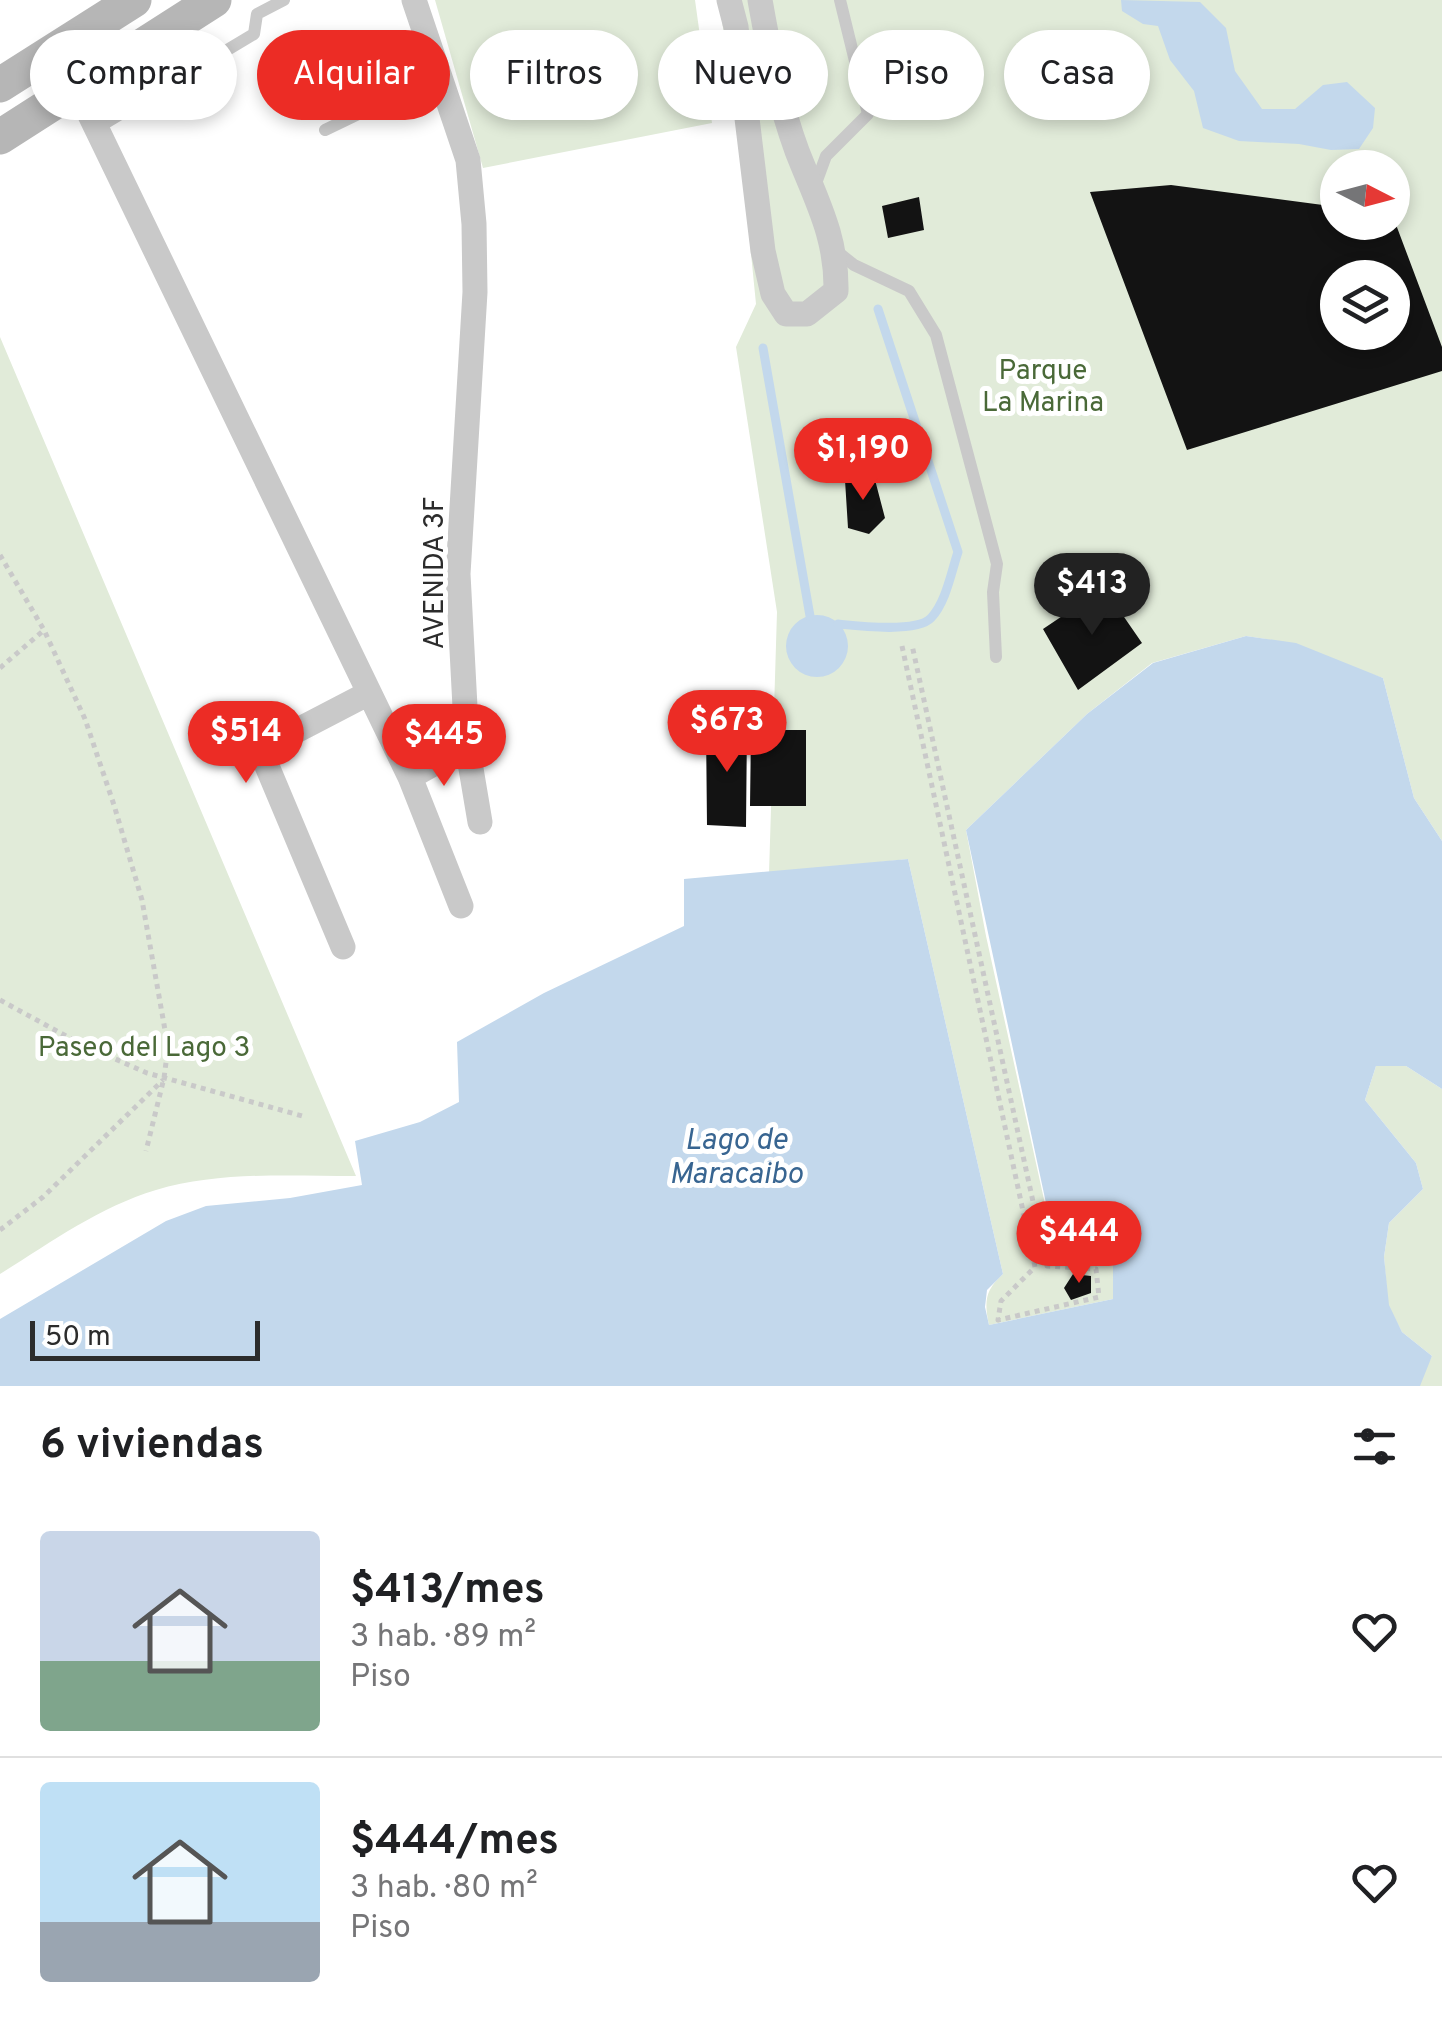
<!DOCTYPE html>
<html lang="es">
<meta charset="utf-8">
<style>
body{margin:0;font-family:Overpass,sans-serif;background:#f6f6f6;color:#202124;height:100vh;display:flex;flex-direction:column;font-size:38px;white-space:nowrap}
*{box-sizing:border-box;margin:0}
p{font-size:32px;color:#757577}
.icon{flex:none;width:55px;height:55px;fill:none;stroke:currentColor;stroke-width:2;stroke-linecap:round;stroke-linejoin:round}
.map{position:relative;height:1386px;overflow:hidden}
.details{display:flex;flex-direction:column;background:#fff;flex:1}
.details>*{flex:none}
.top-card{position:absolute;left:30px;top:30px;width:1382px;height:90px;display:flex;gap:20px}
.needle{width:65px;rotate:96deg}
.buttons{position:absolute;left:1320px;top:150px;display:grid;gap:20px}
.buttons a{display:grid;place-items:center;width:90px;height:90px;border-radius:50%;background:#fff;box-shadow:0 5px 15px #0003;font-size:50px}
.scale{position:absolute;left:30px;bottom:25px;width:230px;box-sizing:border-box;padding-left:10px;border:5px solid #2c2c2c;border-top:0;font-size:28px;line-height:35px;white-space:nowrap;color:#2c2c2c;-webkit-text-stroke:8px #fff;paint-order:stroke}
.price{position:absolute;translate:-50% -85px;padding:0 22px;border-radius:35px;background:#ec2c25;color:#fff;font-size:32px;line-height:65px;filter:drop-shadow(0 2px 5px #0008)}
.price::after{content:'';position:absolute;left:50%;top:60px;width:30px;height:22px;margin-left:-15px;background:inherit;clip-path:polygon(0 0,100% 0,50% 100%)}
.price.current{background:#222;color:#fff}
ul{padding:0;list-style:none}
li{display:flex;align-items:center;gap:30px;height:250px;padding:0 40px}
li+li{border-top:2px solid #e0e0e0}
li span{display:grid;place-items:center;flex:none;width:280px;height:200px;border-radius:10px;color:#555}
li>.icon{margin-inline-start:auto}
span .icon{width:120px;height:120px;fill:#fffc;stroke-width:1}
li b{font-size:42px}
h2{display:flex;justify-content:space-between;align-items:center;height:120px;padding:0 40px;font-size:42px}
.tag{padding:0 35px;border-radius:45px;background:#fff;box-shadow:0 5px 15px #0003;font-size:35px;line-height:90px}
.tag.current{background:#ec2c25;color:#fff}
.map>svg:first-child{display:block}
.green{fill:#e1ebd9;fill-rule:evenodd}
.water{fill:#c3d8ec}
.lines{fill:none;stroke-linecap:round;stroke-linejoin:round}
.stream{stroke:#c3d8ec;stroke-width:9}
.building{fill:#131313;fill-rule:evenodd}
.path{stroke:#c9c9c9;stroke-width:5;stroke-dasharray:5 5;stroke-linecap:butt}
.service{stroke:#c9c9c9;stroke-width:12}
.minor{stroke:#c9c9c9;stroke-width:25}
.secondary{stroke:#b6b6b6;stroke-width:35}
.labels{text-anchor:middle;stroke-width:10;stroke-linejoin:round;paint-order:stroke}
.park-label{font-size:28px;fill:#4a6938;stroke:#fff}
.street-label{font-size:28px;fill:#2c2c2c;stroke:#fff}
.water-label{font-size:30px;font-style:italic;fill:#386591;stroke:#fff}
</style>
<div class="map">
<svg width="1442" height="1386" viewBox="0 0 1442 1386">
<rect width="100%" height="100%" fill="#fff"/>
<path class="green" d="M435,0H695L712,123L483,168Z
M719,0H1442V841L1414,798L1383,678L1266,639L1246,636L1152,663L1087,714L966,830L986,936L1054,1245L1100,1256L1113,1263V1299L989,1325C984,1302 985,1290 1003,1274L908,859L769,874L777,612L736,347L756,304L741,153ZM1338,168H1392V222H1338ZM1338,278H1392V332H1338Z
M0,337L356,1176C290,1176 220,1171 156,1190C99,1207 50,1243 0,1274Z
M1376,1066H1406L1442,1089V1386H1417L1432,1356L1402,1332L1388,1305L1384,1257L1389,1223L1423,1189L1416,1163L1365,1100Z"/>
<path class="water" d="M1121,0L1200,2L1226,28L1235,71L1262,109H1295L1323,85L1347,82L1375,108L1373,128L1359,149L1331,150L1299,144L1239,141L1203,128L1194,91L1170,60L1158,26L1143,24L1122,11Z
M786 646a31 31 0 1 1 62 0a31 31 0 1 1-62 0Z
M1246,636L1296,643L1383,678L1414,798L1442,841V1089L1406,1066H1376L1365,1100L1416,1163L1423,1189L1389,1223L1384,1257L1389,1305L1402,1332L1432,1356L1420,1386H0V1319L166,1221L206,1206L290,1198L362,1185L355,1141L420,1122L459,1102L457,1042L544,993L684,926V879L908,859L1003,1274L987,1290L985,1307L989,1325L1113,1299V1263L1100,1256L1055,1245L966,830L1087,714L1153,663Z"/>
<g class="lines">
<path class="stream" d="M763,348L810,616
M838,624C858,626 917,633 931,618C946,602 951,573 958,552L878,309"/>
</g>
<path class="building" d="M1171,185L1338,207V222H1395L1442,347V371L1187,450L1090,192ZM1338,278H1392V332H1338Z
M919,197L924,230L888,238L882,206Z
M858,470L874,476L885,518L869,534L848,528L845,480Z
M1104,588L1142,643L1078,690L1043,629Z
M747,724L746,827L707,825L706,726Z
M751,730H806V806H750Z
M1073,1274L1091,1276V1293L1071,1300L1064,1288Z"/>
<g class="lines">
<path class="path" d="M0,555L44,630L85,719L114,805L142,900L168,1047L164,1078L146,1151
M902,646L1035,1267L1001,1301L998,1320L1099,1297L1096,1269L1047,1266L912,645
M0,668L44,630
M0,1000L77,1042L147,1073L306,1117
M0,1230L43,1197L163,1080"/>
<path class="service" d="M97,128L254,34L257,14L284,0
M325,130L439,75
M815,186L826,156L868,114L840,0
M834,249L854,265L909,291L936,335L997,564L993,592L996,657"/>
<path class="minor" d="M729,0L736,27L763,251L773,294L786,314H807L836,291C837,236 816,200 797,151C779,102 769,51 760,0
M77,88L410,777L467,745L458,574L475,292L474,224L468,160L414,0
M467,745L480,822
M410,777L461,906
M343,947L264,759L271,744L369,693"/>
<path class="secondary" d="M0,85L134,0
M0,137L214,0"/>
</g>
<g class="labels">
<g class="park-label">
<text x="1043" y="379">Parque<tspan x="1043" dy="32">La Marina</tspan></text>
<text x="144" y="1056">Paseo del Lago 3</text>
</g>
<g class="street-label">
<text transform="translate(433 573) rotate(-90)" y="10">AVENIDA 3F</text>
</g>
<g class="water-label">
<text x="736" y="1149">Lago de<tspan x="736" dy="34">Maracaibo</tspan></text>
</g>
</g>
</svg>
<div class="buttons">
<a><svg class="needle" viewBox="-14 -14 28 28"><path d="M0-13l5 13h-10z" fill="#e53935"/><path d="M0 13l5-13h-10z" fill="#757577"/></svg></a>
<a><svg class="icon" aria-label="layers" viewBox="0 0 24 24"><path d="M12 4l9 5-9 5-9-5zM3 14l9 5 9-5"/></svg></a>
</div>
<div class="scale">50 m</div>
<b class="price" style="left:863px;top:503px">$1,190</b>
<b class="price current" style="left:1092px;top:638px">$413</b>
<b class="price" style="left:727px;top:775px">$673</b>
<b class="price" style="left:246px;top:786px">$514</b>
<b class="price" style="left:444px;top:789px">$445</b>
<b class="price" style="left:1079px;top:1286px">$444</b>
<div class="top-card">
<a class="tag">Comprar</a>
<a class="tag current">Alquilar</a>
<a class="tag">Filtros</a>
<a class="tag">Nuevo</a>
<a class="tag">Piso</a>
<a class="tag">Casa</a>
</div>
</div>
<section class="details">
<h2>6 viviendas<svg class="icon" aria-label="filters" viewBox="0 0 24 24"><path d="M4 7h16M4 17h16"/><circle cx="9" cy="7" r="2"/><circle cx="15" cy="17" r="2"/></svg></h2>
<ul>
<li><span style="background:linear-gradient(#c9d6e8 65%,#7fa58c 0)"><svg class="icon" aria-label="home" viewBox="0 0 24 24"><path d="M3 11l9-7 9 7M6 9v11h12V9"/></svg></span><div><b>$413/mes</b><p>3 hab. · 89 m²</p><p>Piso</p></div><svg class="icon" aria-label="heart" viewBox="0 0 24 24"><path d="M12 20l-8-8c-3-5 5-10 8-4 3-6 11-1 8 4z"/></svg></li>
<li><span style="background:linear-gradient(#bfe0f5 70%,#9aa5b1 0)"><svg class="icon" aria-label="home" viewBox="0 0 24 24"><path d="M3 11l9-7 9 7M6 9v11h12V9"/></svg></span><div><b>$444/mes</b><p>3 hab. · 80 m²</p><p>Piso</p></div><svg class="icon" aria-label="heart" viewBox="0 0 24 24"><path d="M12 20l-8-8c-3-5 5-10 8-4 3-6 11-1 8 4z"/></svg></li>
</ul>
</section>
